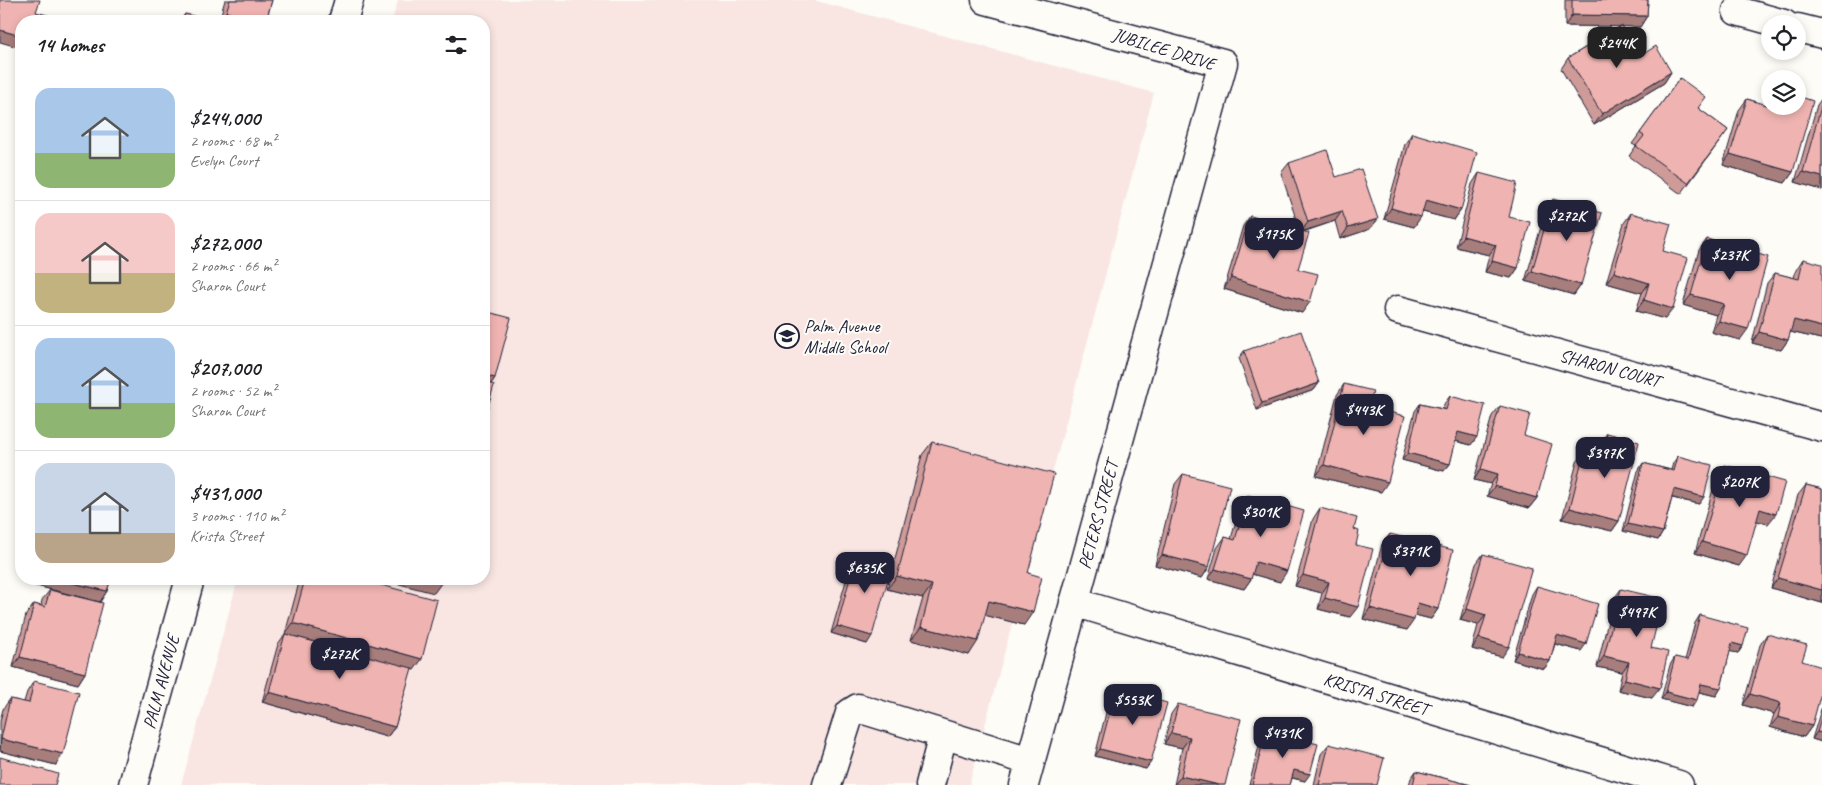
<!DOCTYPE html>
<meta charset="utf-8">
<style>
body{margin:0;font-family:Caveat,sans-serif;background:#f6f6f6;color:#202124;height:100vh;display:flex;flex-direction:column;font-size:19px;white-space:nowrap}
*{box-sizing:border-box;margin:0}
p{font-size:16px;color:#757577}
.icon{flex:none;width:28px;height:28px;fill:none;stroke:currentColor;stroke-width:2;stroke-linecap:round;stroke-linejoin:round}
.map{position:relative;flex:1;overflow:hidden}
.panel{position:absolute;left:15px;top:15px;width:475px;height:570px;display:flex;flex-direction:column;background:#fff;border-radius:20px;box-shadow:0 2px 8px #0003}
.panel>*{flex:none}
.buttons{position:absolute;left:1761px;top:15px;display:grid;gap:10px}
.buttons a{display:grid;place-items:center;width:45px;height:45px;border-radius:50%;background:#fff;box-shadow:0 2px 8px #0003;font-size:25px}
.price{position:absolute;translate:-50% -42px;padding:0 11px;border-radius:10px;background:#22223b;color:#fff;font-size:16px;line-height:32px;filter:drop-shadow(0 1px 2px #0008)}
.price::after{content:'';position:absolute;left:50%;top:30px;width:15px;height:11px;margin-left:-8px;background:inherit;clip-path:polygon(0 0,100% 0,50% 100%)}
.price.active{background:#222;color:#fff}
ul{padding:0;list-style:none}
li{display:flex;align-items:center;gap:15px;height:125px;padding:0 20px}
li+li{border-top:1px solid #e0e0e0}
li span{display:grid;place-items:center;flex:none;width:140px;height:100px;border-radius:15px;color:#555}
li>.icon{margin-inline-start:auto}
span .icon{width:60px;height:60px;fill:#fffc;stroke-width:1}
li b{font-size:21px}
h2{display:flex;justify-content:space-between;align-items:center;height:60px;padding:0 20px;font-size:21px}
.map>svg:first-child{display:block}
.built{fill:#f9e6e2}
.lines{fill:none;stroke-linecap:round;stroke-linejoin:round}
.minor-casing{stroke:#22223b;stroke-width:31}
.major-casing{stroke:#22223b;stroke-width:31}
.minor{stroke:#fdfcf7;stroke-width:28}
.major{stroke:#fdfcf7;stroke-width:28}
.wall{fill:#ce9b98;stroke:#22223b}
.shaded-wall{fill:#a77e7c;stroke:#22223b}
.building{fill:#efb4b1;stroke:#22223b}
.labels{text-anchor:middle;stroke-width:4;stroke-linejoin:round;paint-order:stroke}
.street-label{font-size:18px;fill:#22223b;stroke:#fdfcf7}
.poi-label{font-size:18px;fill:#22223b;stroke:#fdfcf7;text-anchor:start}
</style>
<div class="map">
<svg width="1822" height="785" viewBox="0 0 1822 785">
<rect width="100%" height="100%" fill="#fdfcf7"/>
<filter id="ink" filterUnits="userSpaceOnUse"><feTurbulence type="fractalNoise" baseFrequency=".02" numOctaves="2"/><feDisplacementMap in="SourceGraphic" scale="10" xChannelSelector="R" yChannelSelector="G"/><feConvolveMatrix kernelMatrix="1 2 1 2 8 2 1 2 1" color-interpolation-filters="sRGB"/></filter>
<g filter="url(#ink)">
<path class="built" d="M398,0H813L1154,93L969,785H181L238,579H484V21H392Z"/>
<g class="lines">
<defs>
<path id="minor" d="M986,0L1223,63L1024,785
M1737,11L1784,24
M1798,28L1822,34
M1398,310L1822,427
M1074,602L1679,785
M827,785L850,713L858,708L1030,761
M930,785L943,735"/>
<path id="major" d="M343,21L349,0
M133,785L190,579"/>
</defs>
<use href="#minor" class="minor-casing"/>
<use href="#major" class="major-casing"/>
<use href="#minor" class="minor"/>
<use href="#major" class="major"/>
</g>
<path class="wall" d="M225,0H272L266,21H219Z
M1565,0H1648L1647,16L1640,27L1622,26L1640,56L1671,72L1664,83L1594,125L1561,69L1568,58L1621,26H1565Z
M185,14L213,21H180Z
M1680,78L1698,108L1728,130L1681,194L1629,156L1636,146L1632,144Z
M1822,98V190L1795,182L1817,105Z
M1747,99L1774,107L1798,106L1793,172L1785,183L1723,165L1739,110Z
M1412,133L1461,210L1454,220L1423,212L1414,227L1384,219L1405,144Z
M1289,163L1336,177L1378,219L1370,229L1340,239L1335,221L1303,232L1298,269L1302,313L1224,289L1243,226L1250,216L1300,231L1281,173Z
M1479,173L1509,217L1518,268L1511,278L1485,272L1489,255L1456,247L1472,184Z
M1553,199L1581,285L1574,295L1525,281L1546,210Z
M1631,213L1663,251L1665,319L1636,311L1642,293L1606,283L1624,223Z
M1707,239L1740,340L1711,332L1716,315L1683,305L1699,250Z
M1803,259L1821,339L1790,332L1788,340L1781,350L1752,343L1767,283L1775,273L1794,278L1796,270Z
M1244,351L1319,383L1314,390L1257,410L1239,358Z
M1344,384L1369,407L1381,492L1316,476L1337,395Z
M1450,396L1471,445L1455,441L1450,464L1444,471L1402,460L1415,411L1420,404L1443,409L1444,404Z
M1500,406L1524,435L1537,498L1529,508L1487,496L1491,484L1474,480L1492,416Z
M1607,433L1619,521L1612,531L1562,519L1577,462L1584,452L1597,455L1600,444Z
M932,442L1028,573L1024,625L985,615L969,655L911,640L923,598L887,589L922,455Z
M1678,456L1699,504L1672,498L1663,532L1658,540L1623,531L1638,471L1643,463L1671,470L1673,463Z
M1725,465L1768,524L1757,521L1739,566L1695,553L1717,475Z
M1183,474L1209,567L1202,578L1155,565L1175,484Z
M1806,485L1822,489V603L1771,588L1798,495Z
M1248,495L1280,582L1252,574L1251,579L1244,589L1208,579L1217,548L1225,537L1231,539L1240,506Z
M1320,508L1354,529L1356,545L1350,617L1318,609L1322,593L1295,586L1313,519Z
M1390,534L1438,609L1431,619L1415,615L1407,630L1363,619L1382,544Z
M857,552L867,644L831,633L852,560Z
M1483,554L1502,657L1472,649L1478,625L1460,620L1476,564Z
M34,579H111L107,591L100,602L33,585Z
M300,579H359L414,670L411,669L395,727L387,737L262,702L278,644L285,634Z
M1537,586L1581,651L1555,644L1550,661L1544,669L1513,660L1532,594Z
M1621,589L1651,648L1652,698L1618,690L1622,672L1597,667L1613,600Z
M50,590L85,673L78,684L13,667L26,615L34,604L41,606L42,600Z
M1700,615L1743,646L1738,653L1730,651L1721,688L1716,696L1699,692L1692,707L1661,699L1670,665L1675,657L1685,660L1695,623Z
M1767,634L1802,661L1812,726L1804,737L1770,727L1774,714L1743,705L1760,645Z
M34,681L56,765L0,751V721L3,709L10,699L24,702L27,692Z
M1116,689L1146,769L1095,756L1110,697Z
M1178,704L1225,785H1174L1182,748L1164,744L1171,714Z
M1822,706V742L1812,739Z
M1266,731L1305,781L1292,778L1290,785H1249L1261,738Z
M1329,744L1377,785H1314L1321,754Z
M1416,771L1471,785H1409L1411,778Z"/>
<path class="shaded-wall" d="M226,12L259,21H220Z
M1572,15L1647,16L1640,27L1565,26Z
M0,30L21,36V48L0,42Z
M1671,72L1664,83L1594,125L1602,114Z
M1730,154L1793,172L1785,183L1723,165Z
M1803,172L1822,177V190L1795,182Z
M1426,200L1461,210L1454,220L1419,211Z
M1391,208L1421,217L1414,227L1384,219Z
M1342,211L1335,221L1301,232L1308,222Z
M1378,219L1370,229L1340,239L1348,228Z
M1463,236L1496,245L1489,255L1456,247Z
M1492,261L1518,268L1511,278L1485,272Z
M1532,271L1581,285L1574,295L1525,281Z
M1614,272L1649,283L1642,293L1606,283Z
M1231,278L1310,302L1302,313L1224,289Z
M1691,295L1724,304L1716,315L1683,305Z
M1644,300L1673,309L1665,319L1636,311Z
M1794,320L1822,327V338L1821,339L1786,331Z
M1719,321L1748,329L1740,340L1711,332Z
M1759,332L1788,340L1781,350L1752,343Z
M484,375L495,378L488,389L484,388Z
M1319,383L1314,390L1257,410L1262,403Z
M1458,432L1477,437L1471,445L1452,440Z
M1408,453L1450,464L1444,471L1402,460Z
M1324,465L1388,482L1381,492L1316,476Z
M1481,469L1498,474L1491,484L1474,480Z
M1495,486L1537,498L1529,508L1487,496Z
M1674,489L1704,497L1699,504L1669,497Z
M1570,508L1619,521L1612,531L1562,519Z
M1760,509L1776,514L1768,524L1753,520Z
M1628,524L1663,532L1658,540L1623,531Z
M1702,542L1747,555L1739,566L1695,553Z
M1162,555L1209,567L1202,578L1155,565Z
M1256,562L1287,571L1280,582L1248,573Z
M1215,569L1251,579L1244,589L1208,579Z
M1303,575L1329,582L1322,593L1295,586Z
M897,576L932,585L923,598L887,589Z
M1778,578L1822,590V603L1771,588Z
M37,579H56L107,591L100,602L33,585Z
M380,579H428L442,582L434,593Z
M1325,598L1358,607L1350,617L1318,609Z
M989,601L1033,612L1024,625L980,614Z
M1418,603L1438,609L1431,619L1411,614Z
M1370,608L1414,620L1407,630L1363,619Z
M1467,609L1486,615L1478,625L1460,620Z
M293,623L422,659L414,670L285,634Z
M837,626L872,636L867,644L831,633Z
M921,627L978,641L969,655L911,640Z
M1557,635L1586,644L1581,651L1552,643Z
M1479,638L1509,647L1502,657L1472,649Z
M1732,643L1743,646L1738,653L1727,651Z
M1518,652L1550,661L1544,669L1513,660Z
M1604,656L1629,662L1622,672L1597,667Z
M20,657L85,673L78,684L13,667Z
M1625,679L1660,688L1652,698L1618,690Z
M1701,684L1721,688L1716,696L1696,691Z
M269,692L395,727L387,737L262,702Z
M1666,692L1697,700L1692,707L1661,699Z
M1750,694L1781,703L1774,714L1743,705Z
M1778,717L1812,726L1804,737L1770,727Z
M1817,732L1822,733V742L1812,739Z
M1171,733L1190,737L1182,748L1164,744Z
M1,739L63,754L56,765L0,751Z
M1100,749L1151,762L1146,769L1095,756Z
M1294,770L1310,774L1305,781L1289,777Z
M1181,776L1219,785H1174Z"/>
<path class="building" d="M0,0H40L36,12L51,16L50,21H21V36L0,30Z
M230,0H272L266,21H259L226,12Z
M1572,0H1648L1647,16L1572,15Z
M185,14L213,21H183Z
M1622,26L1640,56L1656,46L1671,72L1602,114L1568,58Z
M1680,78L1706,97L1698,108L1728,130L1688,183L1636,146L1644,136L1640,133Z
M1798,96L1813,101L1793,172L1730,154L1747,99L1770,106L1779,108V106H1798Z
M1822,103V177L1803,172Z
M1412,133L1477,152L1461,210L1426,200L1421,217L1391,208Z
M1327,150L1336,177L1361,169L1378,219L1348,228L1342,211L1308,222L1289,163Z
M1479,173L1517,183L1509,217L1530,222L1518,268L1492,261L1496,245L1463,236Z
M1553,199L1602,213L1581,285L1532,271Z
M1631,213L1671,224L1663,251L1688,258L1673,309L1644,300L1649,283L1614,272Z
M1250,216L1309,233L1298,269L1318,274L1310,302L1231,278Z
M1707,239L1768,257L1748,329L1719,321L1724,304L1691,295Z
M1803,259L1822,264V327L1794,320L1788,340L1759,332L1775,273L1799,279Z
M484,311L511,318L495,378L484,375Z
M1301,331L1319,383L1262,403L1244,351Z
M484,382L494,385L484,421Z
M1344,384L1373,391L1369,407L1405,416L1388,482L1324,465Z
M1450,396L1485,405L1477,437L1458,432L1450,464L1408,453L1420,404L1446,410Z
M1500,406L1530,414L1524,435L1552,444L1537,498L1495,486L1498,474L1481,469Z
M1607,433L1639,442L1619,521L1570,508L1584,452L1602,456Z
M932,442L1054,474L1028,573L1042,577L1033,612L989,601L978,641L921,627L932,585L897,576Z
M1678,456L1712,465L1704,497L1674,489L1663,532L1628,524L1643,463L1674,471Z
M1725,465L1785,482L1776,514L1760,509L1747,555L1702,542Z
M1183,474L1230,486L1209,567L1162,555Z
M1806,485L1822,489V590L1778,578Z
M1248,495L1304,511L1287,571L1256,562L1251,579L1215,569L1225,537L1235,540Z
M1320,508L1357,518L1354,529L1359,531L1356,545L1373,549L1358,607L1325,598L1329,582L1303,575Z
M1390,534L1453,550L1438,609L1418,603L1414,620L1370,608Z
M857,552L893,562L872,636L837,626Z
M1483,554L1532,568L1509,647L1479,638L1486,615L1467,609Z
M56,579H111L107,591Z
M305,579H359L437,600L422,659L293,623Z
M428,579H443L442,582Z
M1537,586L1598,604L1586,644L1557,635L1550,661L1518,652Z
M1621,589L1663,599L1651,648L1668,652L1660,688L1625,679L1629,662L1604,656Z
M50,590L103,603L85,673L20,657L34,604L45,607Z
M1700,615L1748,628L1743,646L1732,643L1721,688L1701,684L1697,700L1666,692L1675,657L1688,660Z
M285,634L412,668L395,727L269,692Z
M1767,634L1807,645L1802,661L1822,667V689L1812,726L1778,717L1781,703L1750,694Z
M34,681L79,692L63,754L1,739L10,699L29,703Z
M1116,689L1167,703L1151,762L1100,749Z
M1178,704L1241,719L1225,785H1219L1181,776L1190,737L1171,733Z
M1822,715V733L1817,732Z
M1266,731L1318,744L1310,774L1294,770L1290,785H1252Z
M1329,744L1384,758L1377,785H1319Z
M0,757L58,774L55,785H0Z
M1416,771L1471,785H1413Z"/>
</g>
<defs>
<symbol id="school-ring" viewBox="-11 -11 22 22"><circle r="9.5" fill="#fdfcf7" stroke="#22223b" stroke-width="1.5"/><path d="M0-5L7-2L0 1L-7-2ZM-4 1L0 2.5L4 1V4Q0 6-4 4Z" fill="#22223b"/></symbol>
</defs>
<g fill-rule="evenodd">
<use href="#school-ring" x="773" y="322" width="28" height="28"/>
</g>
<g class="labels">
<g class="street-label">
<text transform="translate(1164 49) rotate(17)" y="6">JUBILEE DRIVE</text>
<text transform="translate(1610 368) rotate(15)" y="6">SHARON COURT</text>
<text transform="translate(1098 515) rotate(-75)" y="6">PETERS STREET</text>
<text transform="translate(161 682) rotate(-75)" y="6">PALM AVENUE</text>
<text transform="translate(1376 694) rotate(17)" y="6">KRISTA STREET</text>
</g>
<g class="poi-label">
<text x="804" y="332">Palm Avenue<tspan x="804" dy="21">Middle School</tspan></text>
</g>
</g>
</svg>
<div class="buttons">
<a><svg class="icon" aria-label="locate" viewBox="0 0 24 24"><circle cx="12" cy="12" r="6"/><path d="M12 2v4M12 18v4M2 12h4M18 12h4"/></svg></a>
<a><svg class="icon" aria-label="layers" viewBox="0 0 24 24"><path d="M12 4l9 5-9 5-9-5zM3 14l9 5 9-5"/></svg></a>
</div>
<b class="price active" style="left:1617px;top:69px">$244K</b>
<b class="price" style="left:1567px;top:242px">$272K</b>
<b class="price" style="left:1274px;top:260px">$175K</b>
<b class="price" style="left:1730px;top:281px">$237K</b>
<b class="price" style="left:1364px;top:436px">$443K</b>
<b class="price" style="left:1605px;top:479px">$397K</b>
<b class="price" style="left:1740px;top:508px">$207K</b>
<b class="price" style="left:1261px;top:538px">$301K</b>
<b class="price" style="left:1411px;top:577px">$371K</b>
<b class="price" style="left:865px;top:594px">$635K</b>
<b class="price" style="left:1637px;top:638px">$497K</b>
<b class="price" style="left:340px;top:680px">$272K</b>
<b class="price" style="left:1133px;top:726px">$553K</b>
<b class="price" style="left:1283px;top:759px">$431K</b>
<section class="panel">
<h2>14 homes<svg class="icon" aria-label="filters" viewBox="0 0 24 24"><path d="M4 7h16M4 17h16"/><circle cx="9" cy="7" r="2"/><circle cx="15" cy="17" r="2"/></svg></h2>
<ul>
<li><span style="background:linear-gradient(#a9c7e8 65%,#8fb573 0)"><svg class="icon" aria-label="home" viewBox="0 0 24 24"><path d="M3 11l9-7 9 7M6 9v11h12V9"/></svg></span><div><b>$244,000</b><p>2 rooms · 68 m²</p><p>Evelyn Court</p></div></li>
<li><span style="background:linear-gradient(#f6c9c9 60%,#c2b280 0)"><svg class="icon" aria-label="home" viewBox="0 0 24 24"><path d="M3 11l9-7 9 7M6 9v11h12V9"/></svg></span><div><b>$272,000</b><p>2 rooms · 66 m²</p><p>Sharon Court</p></div></li>
<li><span style="background:linear-gradient(#a9c7e8 65%,#8fb573 0)"><svg class="icon" aria-label="home" viewBox="0 0 24 24"><path d="M3 11l9-7 9 7M6 9v11h12V9"/></svg></span><div><b>$207,000</b><p>2 rooms · 52 m²</p><p>Sharon Court</p></div></li>
<li><span style="background:linear-gradient(#c9d6e8 70%,#b9a48a 0)"><svg class="icon" aria-label="home" viewBox="0 0 24 24"><path d="M3 11l9-7 9 7M6 9v11h12V9"/></svg></span><div><b>$431,000</b><p>3 rooms · 110 m²</p><p>Krista Street</p></div></li>
</ul>
</section>
</div>
